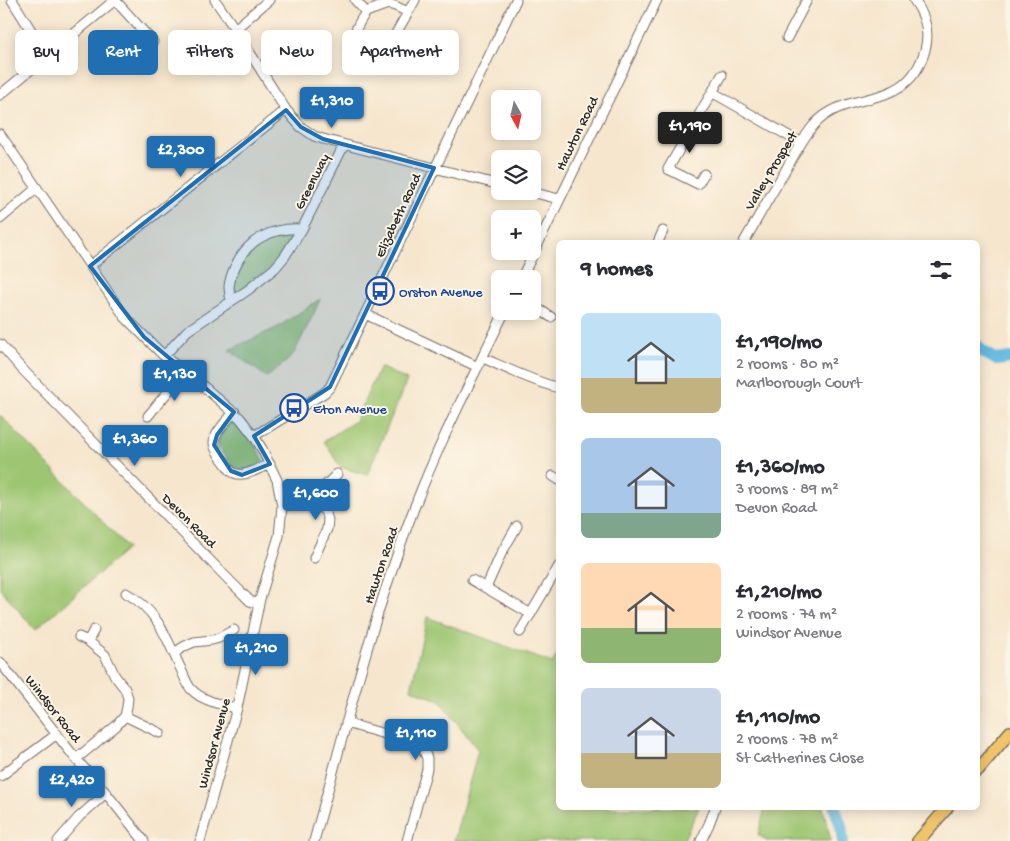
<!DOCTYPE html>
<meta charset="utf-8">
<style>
body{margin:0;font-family:"Gochi Hand",sans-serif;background:#f7f7f7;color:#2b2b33;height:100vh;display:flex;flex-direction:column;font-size:19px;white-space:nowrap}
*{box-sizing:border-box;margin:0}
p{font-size:16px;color:#7c7c81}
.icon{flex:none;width:28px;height:28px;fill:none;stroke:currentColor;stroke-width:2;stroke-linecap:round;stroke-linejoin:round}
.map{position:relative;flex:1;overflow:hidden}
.sheet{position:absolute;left:556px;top:240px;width:424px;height:570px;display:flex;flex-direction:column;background:#fff;border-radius:8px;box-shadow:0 2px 12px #0003}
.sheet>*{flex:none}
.hud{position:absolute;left:15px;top:30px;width:466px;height:45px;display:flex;gap:10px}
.needle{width:32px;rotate:172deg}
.buttons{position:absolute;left:491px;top:90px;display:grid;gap:10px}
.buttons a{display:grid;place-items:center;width:50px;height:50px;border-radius:8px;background:#fff;box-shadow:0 2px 12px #0003;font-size:25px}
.price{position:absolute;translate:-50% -42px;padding:0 11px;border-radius:5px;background:#1f6fb2;color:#fff;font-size:16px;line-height:32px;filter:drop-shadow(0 1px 2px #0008)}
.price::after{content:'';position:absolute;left:50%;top:30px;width:15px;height:11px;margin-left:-8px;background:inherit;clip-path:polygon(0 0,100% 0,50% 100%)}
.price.current{background:#222;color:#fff}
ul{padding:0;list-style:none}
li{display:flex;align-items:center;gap:15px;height:125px;padding:0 25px}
li span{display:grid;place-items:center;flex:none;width:140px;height:100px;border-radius:8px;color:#555}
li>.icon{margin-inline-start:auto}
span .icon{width:60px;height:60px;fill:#fffc;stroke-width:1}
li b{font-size:21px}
h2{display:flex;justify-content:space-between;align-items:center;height:60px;padding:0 25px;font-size:21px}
.tag{padding:0 18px;border-radius:8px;background:#fff;box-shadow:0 2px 12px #0003;font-size:18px;line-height:45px}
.tag.current{background:#1f6fb2;color:#fff}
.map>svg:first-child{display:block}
.green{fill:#9ec672;stroke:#64784e}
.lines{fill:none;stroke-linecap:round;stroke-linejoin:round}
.river{stroke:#63b8df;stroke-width:12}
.minor-casing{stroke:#726c64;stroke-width:11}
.major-casing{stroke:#726c64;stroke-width:14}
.minor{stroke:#fff;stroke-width:9}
.major{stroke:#f1c36a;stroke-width:11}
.marked{fill:#1f6fb2;fill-opacity:0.2;stroke:#1f6fb2;stroke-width:4;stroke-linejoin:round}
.labels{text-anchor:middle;stroke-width:4;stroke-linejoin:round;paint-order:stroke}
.street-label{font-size:14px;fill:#2b2b2b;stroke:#fcf5e5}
.transit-label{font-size:14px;fill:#164399;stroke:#fcf5e5;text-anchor:start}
</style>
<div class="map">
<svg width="1010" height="841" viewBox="0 0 1010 841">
<rect width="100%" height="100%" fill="#fcf5e5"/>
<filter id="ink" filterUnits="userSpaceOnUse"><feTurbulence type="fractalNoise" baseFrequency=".02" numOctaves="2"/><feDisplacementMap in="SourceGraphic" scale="10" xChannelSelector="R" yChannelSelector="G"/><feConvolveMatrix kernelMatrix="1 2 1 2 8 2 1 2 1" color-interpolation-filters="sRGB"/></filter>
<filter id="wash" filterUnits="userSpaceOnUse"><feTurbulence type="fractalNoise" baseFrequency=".0096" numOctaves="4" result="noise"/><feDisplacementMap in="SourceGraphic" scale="20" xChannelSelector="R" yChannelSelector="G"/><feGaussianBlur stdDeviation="1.12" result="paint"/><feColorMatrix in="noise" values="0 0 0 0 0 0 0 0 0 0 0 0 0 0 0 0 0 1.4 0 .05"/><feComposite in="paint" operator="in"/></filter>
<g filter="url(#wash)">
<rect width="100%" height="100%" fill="#f6e6cd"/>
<path class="green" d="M288,232L292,233L294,235C284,260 258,278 237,293L234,291C233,285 235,279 237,272C247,246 263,239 288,232Z
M320,299L314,313L294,353L287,361L267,377L229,350L278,327Z
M380,367L407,380L367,475L340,467L324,441L355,421Z
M0,415L128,548L35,630L0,588Z
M232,420H236L250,437L263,459V462L260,465L237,472L218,447V438Z
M427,617L552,663L559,652V808H699L683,841H454L478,750L440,701L411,689Z
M765,808H823L831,841H766L758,834Z"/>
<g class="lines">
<path class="river" d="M978,346L982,351L997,360L1010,358
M835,808L841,826L843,841"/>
</g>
</g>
<g filter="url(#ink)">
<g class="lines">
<defs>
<path id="minor" d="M12,0L47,56
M115,0L153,42
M215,0L235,29L286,110L301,127L314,136L323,139L500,185
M355,0L366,12C360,21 349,36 359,46C361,48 364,48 366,50C374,54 377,54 386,51L415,0
M366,12L388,4L395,6L408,12
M235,29L269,0
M787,38L807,0
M712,92L801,143
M0,95L115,0
M692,127L668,169L698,184L704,174
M702,133L692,127L722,75
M0,134L125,317L164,356L203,386L240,418L254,436L262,449L277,480L282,506L279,536L260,599L237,708L200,841
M527,191L559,199
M0,219L37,188
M658,242L663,231
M744,242C757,219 770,196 784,173C793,157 802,139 814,125C849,86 907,114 925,50C930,32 925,15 914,0
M90,266L286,110
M521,279L657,0
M231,301C230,296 229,291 229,286C230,279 232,273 235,267C247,239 273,227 302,229
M532,305L551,317
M365,314L478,367
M0,344L21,368L232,583L250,601L259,604
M164,356L187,331L248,290L275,268L285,256L302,229L344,145
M483,358C508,369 532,381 559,388
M235,412C229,418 213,434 214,443C214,450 226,464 231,471C241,480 259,468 270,464
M148,416L184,372
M254,436L324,393L330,387L516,0
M553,476L559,480
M310,501L337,474
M282,506L310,501L317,504L325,511L328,520L327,529L314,558
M472,580L531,614
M486,588L501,554L517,526
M126,593C156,609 166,636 179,665C183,673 186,683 191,689C202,701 222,705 237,708
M520,632L559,566
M88,641L94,630
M174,653L185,646L194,642L212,640L219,638L234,630
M0,662L76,759L106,793L144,841
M125,716L160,733
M346,723L416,743L423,749L427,758V769L407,841
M76,759L116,726L125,716L127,707L128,698L125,689L115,676L105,655L88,641L79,637
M0,776L2,775L57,734
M58,841L79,817L106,793
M314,841C345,730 372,618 413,511C439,442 473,377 505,311
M701,841L709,824L715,808"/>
<path id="major" d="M978,770L1010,732
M918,841L947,808"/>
</defs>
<use href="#minor" class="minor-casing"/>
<use href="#major" class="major-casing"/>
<use href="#minor" class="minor"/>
<use href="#major" class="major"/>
</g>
</g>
<path class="marked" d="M286,110L301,127L323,139L434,168L330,387L254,436L270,464L242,475L231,471L214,445L217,435L234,412L144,337L90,266Z"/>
<defs>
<symbol id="bus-ring" viewBox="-11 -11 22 22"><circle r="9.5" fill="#fcf5e5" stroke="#1a4fb4" stroke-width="1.5"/><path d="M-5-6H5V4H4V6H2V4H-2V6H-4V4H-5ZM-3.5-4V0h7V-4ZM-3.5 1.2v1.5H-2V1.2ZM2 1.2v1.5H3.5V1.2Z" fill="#1a4fb4"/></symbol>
</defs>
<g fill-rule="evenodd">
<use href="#bus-ring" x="364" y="275" width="32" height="32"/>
<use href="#bus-ring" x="278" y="392" width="32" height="32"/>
</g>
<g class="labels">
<g class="street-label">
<text transform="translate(576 133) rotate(-64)" y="5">Hawton Road</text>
<text transform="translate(770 170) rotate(-59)" y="5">Valley Prospect</text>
<text transform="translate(311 181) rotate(-63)" y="5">Greenway</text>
<text transform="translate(397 215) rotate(-65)" y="5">Elizabeth Road</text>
<text transform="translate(190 520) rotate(45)" y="5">Devon Road</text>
<text transform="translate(380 565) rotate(-71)" y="5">Hawton Road</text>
<text transform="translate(54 708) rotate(52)" y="5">Windsor Road</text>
<text transform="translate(213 743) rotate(-75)" y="5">Windsor Avenue</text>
</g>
<g class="transit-label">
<text x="399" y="296">Orston Avenue</text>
<text x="313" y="413">Eton Avenue</text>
</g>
</g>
</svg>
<div class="buttons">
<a><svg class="needle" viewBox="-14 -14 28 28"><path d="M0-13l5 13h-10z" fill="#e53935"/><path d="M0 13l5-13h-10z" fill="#7c7c81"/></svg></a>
<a><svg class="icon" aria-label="layers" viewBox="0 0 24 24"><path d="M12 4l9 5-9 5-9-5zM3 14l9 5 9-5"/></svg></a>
<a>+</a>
<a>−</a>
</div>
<b class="price" style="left:332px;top:129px">£1,310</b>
<b class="price current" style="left:690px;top:154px">£1,190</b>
<b class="price" style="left:181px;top:178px">£2,300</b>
<b class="price" style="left:175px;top:402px">£1,130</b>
<b class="price" style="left:135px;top:467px">£1,360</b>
<b class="price" style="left:316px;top:521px">£1,600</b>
<b class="price" style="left:256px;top:676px">£1,210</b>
<b class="price" style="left:416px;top:761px">£1,110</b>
<b class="price" style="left:72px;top:808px">£2,420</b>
<div class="hud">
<a class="tag">Buy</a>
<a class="tag current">Rent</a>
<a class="tag">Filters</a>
<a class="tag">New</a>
<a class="tag">Apartment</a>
</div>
<section class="sheet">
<h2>9 homes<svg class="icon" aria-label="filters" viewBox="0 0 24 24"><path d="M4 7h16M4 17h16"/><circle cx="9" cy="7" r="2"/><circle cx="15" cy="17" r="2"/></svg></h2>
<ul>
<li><span style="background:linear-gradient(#bfe0f5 65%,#c2b280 0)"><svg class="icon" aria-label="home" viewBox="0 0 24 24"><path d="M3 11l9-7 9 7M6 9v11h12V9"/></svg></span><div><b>£1,190/mo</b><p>2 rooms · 80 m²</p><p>Marlborough Court</p></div></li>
<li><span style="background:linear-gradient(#a9c7e8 75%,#7fa58c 0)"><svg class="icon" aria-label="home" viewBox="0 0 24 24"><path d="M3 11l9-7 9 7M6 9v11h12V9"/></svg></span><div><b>£1,360/mo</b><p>3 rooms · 89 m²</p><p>Devon Road</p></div></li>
<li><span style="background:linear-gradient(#ffd9b3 65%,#8fb573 0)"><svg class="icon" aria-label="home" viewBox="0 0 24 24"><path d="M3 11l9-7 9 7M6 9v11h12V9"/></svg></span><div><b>£1,210/mo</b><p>2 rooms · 74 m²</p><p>Windsor Avenue</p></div></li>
<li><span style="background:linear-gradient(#c9d6e8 65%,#c2b280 0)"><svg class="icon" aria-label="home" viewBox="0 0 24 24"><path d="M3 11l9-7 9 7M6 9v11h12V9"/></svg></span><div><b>£1,110/mo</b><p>2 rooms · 78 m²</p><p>St Catherines Close</p></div></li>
</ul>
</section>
</div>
